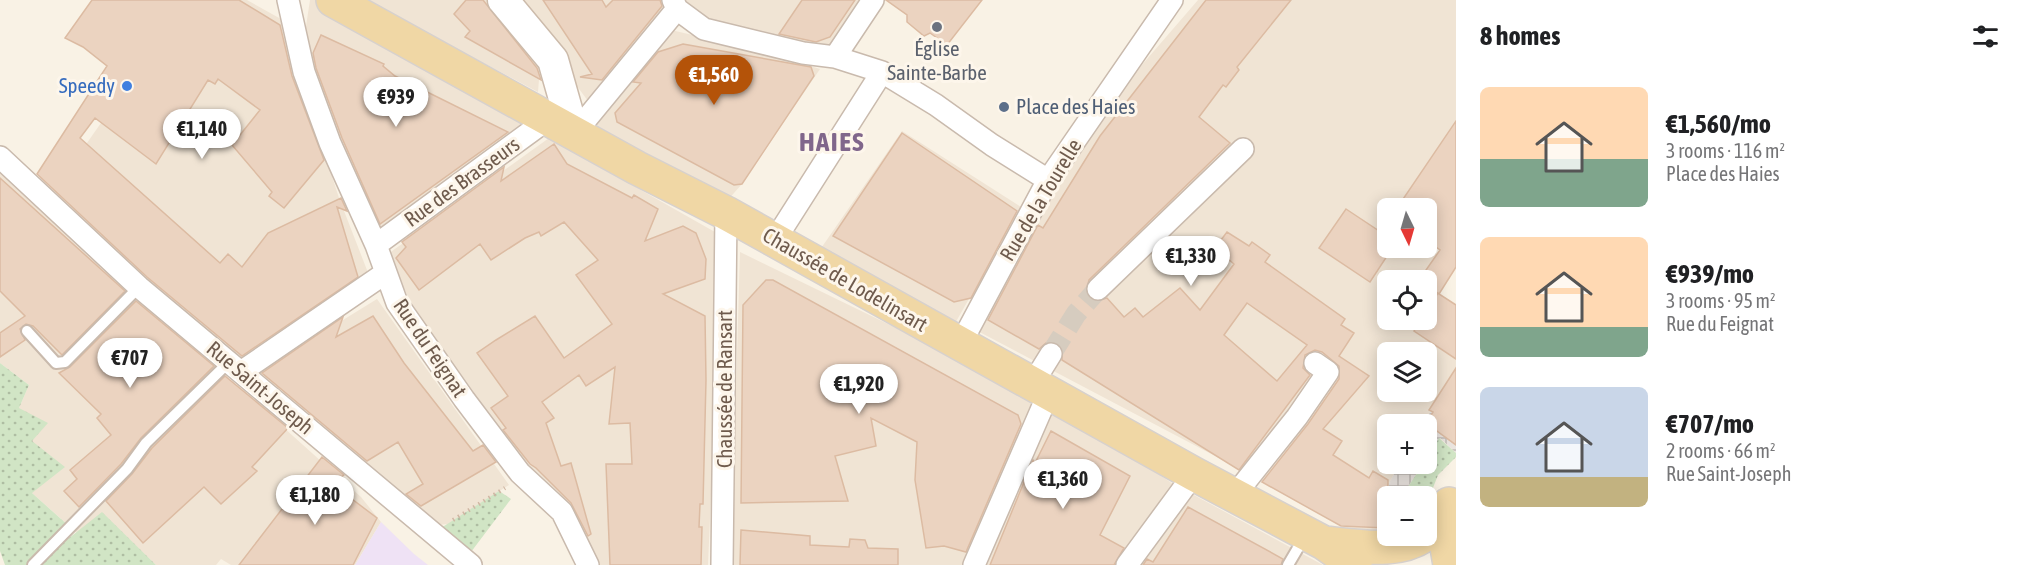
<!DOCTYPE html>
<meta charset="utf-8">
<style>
body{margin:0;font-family:"Asap Condensed",sans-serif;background:#f6f6f6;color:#202124;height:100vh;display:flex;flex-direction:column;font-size:22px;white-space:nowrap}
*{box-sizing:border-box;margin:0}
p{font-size:20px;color:#757577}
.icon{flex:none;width:33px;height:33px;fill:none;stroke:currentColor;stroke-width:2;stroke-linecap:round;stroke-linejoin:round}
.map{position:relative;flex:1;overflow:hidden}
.side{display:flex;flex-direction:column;background:#fff;width:570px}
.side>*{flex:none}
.needle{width:39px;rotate:175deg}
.buttons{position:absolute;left:1377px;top:198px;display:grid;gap:12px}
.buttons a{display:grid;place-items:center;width:60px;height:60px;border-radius:9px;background:#fff;box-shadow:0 3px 15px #0003;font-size:30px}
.price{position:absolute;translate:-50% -51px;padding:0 14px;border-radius:21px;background:#fff;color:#222;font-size:20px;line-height:39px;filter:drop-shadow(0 2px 3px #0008)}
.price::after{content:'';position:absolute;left:50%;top:36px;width:18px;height:14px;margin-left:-9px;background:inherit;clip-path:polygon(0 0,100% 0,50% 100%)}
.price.active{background:#b45309;color:#fff}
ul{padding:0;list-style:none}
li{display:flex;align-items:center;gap:18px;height:150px;padding:0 24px}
li span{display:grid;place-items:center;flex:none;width:168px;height:120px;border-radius:9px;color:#555}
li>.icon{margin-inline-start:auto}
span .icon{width:72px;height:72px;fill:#fffc;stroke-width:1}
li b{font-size:26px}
h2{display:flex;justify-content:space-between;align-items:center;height:72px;padding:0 24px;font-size:26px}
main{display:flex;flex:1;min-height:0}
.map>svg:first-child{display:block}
.residential{fill:#f0e4d4;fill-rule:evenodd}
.industrial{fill:url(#industrial-grid)}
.education{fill:#efe2f5}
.grass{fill:url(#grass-dots)}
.building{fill:#ebd3c0;stroke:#dcbba2;stroke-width:1.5;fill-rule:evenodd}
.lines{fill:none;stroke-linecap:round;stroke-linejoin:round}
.street-tunnel{stroke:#d6ccbf;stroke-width:21;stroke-dasharray:21 10;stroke-linecap:butt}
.lane-casing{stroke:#c9baad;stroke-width:14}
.street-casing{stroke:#c9baad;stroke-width:24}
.secondary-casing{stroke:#ccbbab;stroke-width:33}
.primary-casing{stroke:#d7d1cd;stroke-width:36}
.path{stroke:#d0b7a4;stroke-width:4;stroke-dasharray:1.5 4.5;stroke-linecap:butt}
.lane{stroke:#fff;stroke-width:10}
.street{stroke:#fff;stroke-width:21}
.secondary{stroke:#fff;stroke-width:30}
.primary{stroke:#f0d7a5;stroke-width:33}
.worship-dot{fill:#6b7280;stroke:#fdf6eb;stroke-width:2}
.shop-dot{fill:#3f7fe0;stroke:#fdf6eb;stroke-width:2}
.service-dot{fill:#5c6f8a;stroke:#fdf6eb;stroke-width:2}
.labels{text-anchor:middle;stroke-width:6;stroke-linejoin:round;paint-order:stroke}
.worship-label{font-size:21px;fill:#5b616d;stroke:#fdf6eb}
.shop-label{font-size:21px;fill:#366cbe;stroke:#fdf6eb;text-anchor:end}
.service-label{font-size:21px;fill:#4e5e75;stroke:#fdf6eb;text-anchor:start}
.street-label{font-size:21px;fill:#6f5b4d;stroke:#fdf6eb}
.district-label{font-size:27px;font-weight:bold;letter-spacing:1.5px;fill:#80668b;stroke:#fdf6eb}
</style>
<main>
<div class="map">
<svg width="1456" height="565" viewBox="0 0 1456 565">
<defs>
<pattern id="industrial-grid" width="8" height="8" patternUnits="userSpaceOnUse" patternTransform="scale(1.5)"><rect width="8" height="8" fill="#eae4df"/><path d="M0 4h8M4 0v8" fill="none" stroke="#c2bcb7"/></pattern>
<pattern id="grass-dots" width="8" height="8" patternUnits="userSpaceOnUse" patternTransform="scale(1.5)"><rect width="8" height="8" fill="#d1e5c5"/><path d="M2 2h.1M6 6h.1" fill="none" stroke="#aebda2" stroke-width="1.8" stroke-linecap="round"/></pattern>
</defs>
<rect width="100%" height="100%" fill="#f9f2e5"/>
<path class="residential" d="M217,0H247L281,19L339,198L372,283L241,365L45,191L75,160L108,113Z
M310,0H322L515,109L522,129L386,237L355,189L301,59Z
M365,0H489L540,67L538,92Z
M513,0H672L591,105Z
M682,0H870L834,53L687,17Z
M1198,0H1456V121L1397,208H1388V248L1427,246L1438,255L1425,280H1388V320H1426L1427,287L1440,298L1456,337V370L1423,424H1388V464H1400L1390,481L1383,502L1387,504V527L1381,542L1340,525L1215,456L970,327L1122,88ZM1388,352H1426V392H1388Z
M671,30L757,50L820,69L742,184L726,202L591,127Z
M902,131L1021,207L953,327L815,257Z
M549,138L722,236L708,565H587L425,333L388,254Z
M0,157L221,364L224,374L361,497L381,522L355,565H231L221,559L216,565H156L102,513L77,533L32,493L31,441L19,408L29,385L0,363Z
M740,252L1040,398L965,565H731Z
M377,299L509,485L448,524L437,525L254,375Z
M1055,403L1173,484L1118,565H982Z
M1192,494L1323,565H1142Z"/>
<path class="industrial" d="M1456,370V453L1440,438L1427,458L1426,424H1423Z
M1400,464H1423L1402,496H1388L1383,502L1390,481Z"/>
<path class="education" d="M381,522L414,554L428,565H355Z"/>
<path class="grass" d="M0,363L29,385L19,408L48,423L32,441L65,467L32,493L70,527L38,565H5L0,551Z
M1439,438L1456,453V457L1438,475L1427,503L1426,496H1402L1423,464H1426L1427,458Z
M499,491L511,499L471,552L441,528Z
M102,512L156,565H41L64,542Z"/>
<path class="building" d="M92,0H239L280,25L292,76L324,160L284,208L269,196L272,192L232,145L260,110L218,79L215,84L208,80L156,164L95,118L80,138L220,263L228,254L242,267L268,233L341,198L347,211L337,207L358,277L242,356L147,277L37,174L107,66L83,47L65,38Z
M466,0H483L537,68L541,80L465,37L470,31L454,14Z
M543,0H602L606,7L613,0H660L662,6L602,80L580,77L592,74Z
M802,0H855L830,37L816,42L779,34Z
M886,0H982L947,45L930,33L924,36L907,22V15Z
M1206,0H1291L1237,67L1239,70L1226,87L1223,85L1199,117L1230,143L1089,280L1086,293L1095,301L1107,298L1124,317L1135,308L1143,317L1180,288L1200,310L1234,264L1215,248L1227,232L1249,246L1252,242L1270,255L1265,262L1345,319L1341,325L1354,333L1339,356L1369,376L1323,429L1342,441L1333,455L1369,478L1373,471L1388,480L1387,528L1341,526L1262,482L1308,424L1339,379V366L1322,352L1315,350L1305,355L1303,368L1310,375L1239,470L1062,360V349L1057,343H1046L1039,349L988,320L1038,225L1043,228L1100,136ZM1247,303L1307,345L1277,381L1224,335Z
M321,35L384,64L383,66L395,76L508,132L380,224L342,138L316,68L313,53Z
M683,44L811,67L814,76L742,184L734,185L617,122L615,113L641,83L633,82L658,52Z
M1456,121V267L1439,294L1456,305V359L1414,331L1421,320H1426V311L1438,293L1426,287V270L1440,250L1426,240V208H1397Z
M902,133L1017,211L971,298L954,302L833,236Z
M554,144L567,164L632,198L634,195L658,209L645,241L683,226L696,233L706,259L705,279L663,294L705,316L706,380L703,504H700L699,527H702L701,565H610L606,464H632L630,423L609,424L615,367L586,386L579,375L542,402L554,418L546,423L561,466L571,463L591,534L588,536L571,503L536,468L530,464L503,430L506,428L491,408L508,396L477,353L496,340L535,316L564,358L612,324L576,275L598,260L564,222L541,236L539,232L525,238L491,260L480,244L419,290L396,258L406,247L402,242L504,167L501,181Z
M0,178L125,291L62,355L33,326L26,324L20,329L25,340L0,357V333L25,316L0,291Z
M1346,209L1388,237V248L1391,250L1370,282L1319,248Z
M766,280H773L1018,415L1021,424L966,552L944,546L926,548L915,480L917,442L871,418L876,446L835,456L848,501L741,503L743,305Z
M136,301L214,366L141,438L121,464L79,507L64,491L77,479L70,470L111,435L97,418L101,414L59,373L70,367Z
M373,316L404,363L473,451L483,445L496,462L421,506L406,494L423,484L398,442L367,461L262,373L343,317L336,337Z
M1456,368V445L1426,423L1433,412L1429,410Z
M225,376L288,428L252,467L257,471L221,504L204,487L143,543L106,501L132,474L152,448Z
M1051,431L1130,476L1100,535L1124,548L1114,565H990L1033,460L1035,463Z
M322,457L344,475L334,482L346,491L344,493L377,518L353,565H239Z
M1188,507L1283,559L1281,565H1143L1147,559L1153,562Z
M741,530L810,536V545L849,547L850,539L865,540L868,548L898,549V565H740Z"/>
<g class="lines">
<path class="street-tunnel" d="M1051,354L1076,314L1098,289"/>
<defs>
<path id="lane" d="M27,331L56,363L65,362L139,287
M33,565L127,469L146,443L229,362
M1288,565L1305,536"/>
<path id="street" d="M288,0L304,72L330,143L376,245L397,303L464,399L520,473L562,512L588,565
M673,0L677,9L704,29L803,53L835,57L873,0
M835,57L882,72L936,105L992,145L1048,180
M574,134L677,9
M0,157L139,287L471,565
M775,240L882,72
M376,245L548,119
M1098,289L1243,149
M960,345L1048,180L1172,0
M241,372L384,274
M1033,383L1051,354
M1234,496L1297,417L1328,372L1315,363
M722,565L726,213
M974,565L1049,392
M1127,565L1194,474"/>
<path id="secondary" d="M503,0L553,60L574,134"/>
<path id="primary" d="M333,0L637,168L726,213L1194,474L1324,543L1355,565
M1449,504L1445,535L1450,565
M1324,543C1355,546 1396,554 1423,536"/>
</defs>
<use href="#lane" class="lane-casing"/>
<use href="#street" class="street-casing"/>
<use href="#secondary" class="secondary-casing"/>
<use href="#primary" class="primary-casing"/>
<path class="path" d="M453,520L505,488"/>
<use href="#lane" class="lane"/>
<use href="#street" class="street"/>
<use href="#secondary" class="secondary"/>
<use href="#primary" class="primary"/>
</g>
<circle class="worship-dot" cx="937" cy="27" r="6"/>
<circle class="shop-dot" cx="127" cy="86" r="6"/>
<circle class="service-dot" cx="1004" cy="107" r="6"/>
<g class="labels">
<g class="worship-label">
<text x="937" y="56">Église<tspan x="937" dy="24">Sainte-Barbe</tspan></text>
</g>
<g class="shop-label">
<text x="115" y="93">Speedy</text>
</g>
<g class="service-label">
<text x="1016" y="114">Place des Haies</text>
</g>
<g class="street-label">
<text transform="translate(462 182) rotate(-36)" y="7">Rue des Brasseurs</text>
<text transform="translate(1041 200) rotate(-59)" y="7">Rue de la Tourelle</text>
<text transform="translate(845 280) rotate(30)" y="7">Chaussée de Lodelinsart</text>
<text transform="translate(430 348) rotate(56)" y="7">Rue du Feignat</text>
<text transform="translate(260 388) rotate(40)" y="7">Rue Saint-Joseph</text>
<text transform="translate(725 389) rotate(-90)" y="7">Chaussée de Ransart</text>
</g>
<g class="district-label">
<text x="832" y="151">HAIES</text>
</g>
</g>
</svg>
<div class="buttons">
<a><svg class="needle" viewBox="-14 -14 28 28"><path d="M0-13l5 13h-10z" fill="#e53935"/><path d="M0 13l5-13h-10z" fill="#757577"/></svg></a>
<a><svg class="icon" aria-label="locate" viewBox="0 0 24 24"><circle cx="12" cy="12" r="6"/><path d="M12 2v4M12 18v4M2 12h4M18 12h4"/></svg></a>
<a><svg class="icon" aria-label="layers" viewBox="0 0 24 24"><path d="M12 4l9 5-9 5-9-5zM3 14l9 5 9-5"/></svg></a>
<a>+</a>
<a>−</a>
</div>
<b class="price active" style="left:714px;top:106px">€1,560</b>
<b class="price" style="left:396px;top:128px">€939</b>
<b class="price" style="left:202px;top:160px">€1,140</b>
<b class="price" style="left:1191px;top:287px">€1,330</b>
<b class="price" style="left:130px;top:389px">€707</b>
<b class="price" style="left:859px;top:415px">€1,920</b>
<b class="price" style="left:1063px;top:510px">€1,360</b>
<b class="price" style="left:315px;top:526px">€1,180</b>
</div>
<section class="side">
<h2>8 homes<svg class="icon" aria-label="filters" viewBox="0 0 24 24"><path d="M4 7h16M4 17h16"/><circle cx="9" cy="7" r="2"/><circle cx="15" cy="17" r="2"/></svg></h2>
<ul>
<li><span style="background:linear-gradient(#ffd9b3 60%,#7fa58c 0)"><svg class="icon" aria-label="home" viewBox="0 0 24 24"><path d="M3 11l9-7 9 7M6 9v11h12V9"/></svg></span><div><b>€1,560/mo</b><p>3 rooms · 116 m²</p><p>Place des Haies</p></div></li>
<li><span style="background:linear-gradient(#ffd9b3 75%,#7fa58c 0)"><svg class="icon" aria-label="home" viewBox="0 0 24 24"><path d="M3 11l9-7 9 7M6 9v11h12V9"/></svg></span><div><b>€939/mo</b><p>3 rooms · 95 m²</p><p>Rue du Feignat</p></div></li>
<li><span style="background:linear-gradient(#c9d6e8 75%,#c2b280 0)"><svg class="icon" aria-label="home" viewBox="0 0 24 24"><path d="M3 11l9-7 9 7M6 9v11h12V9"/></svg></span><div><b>€707/mo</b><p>2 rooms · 66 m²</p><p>Rue Saint-Joseph</p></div></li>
</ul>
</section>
</main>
